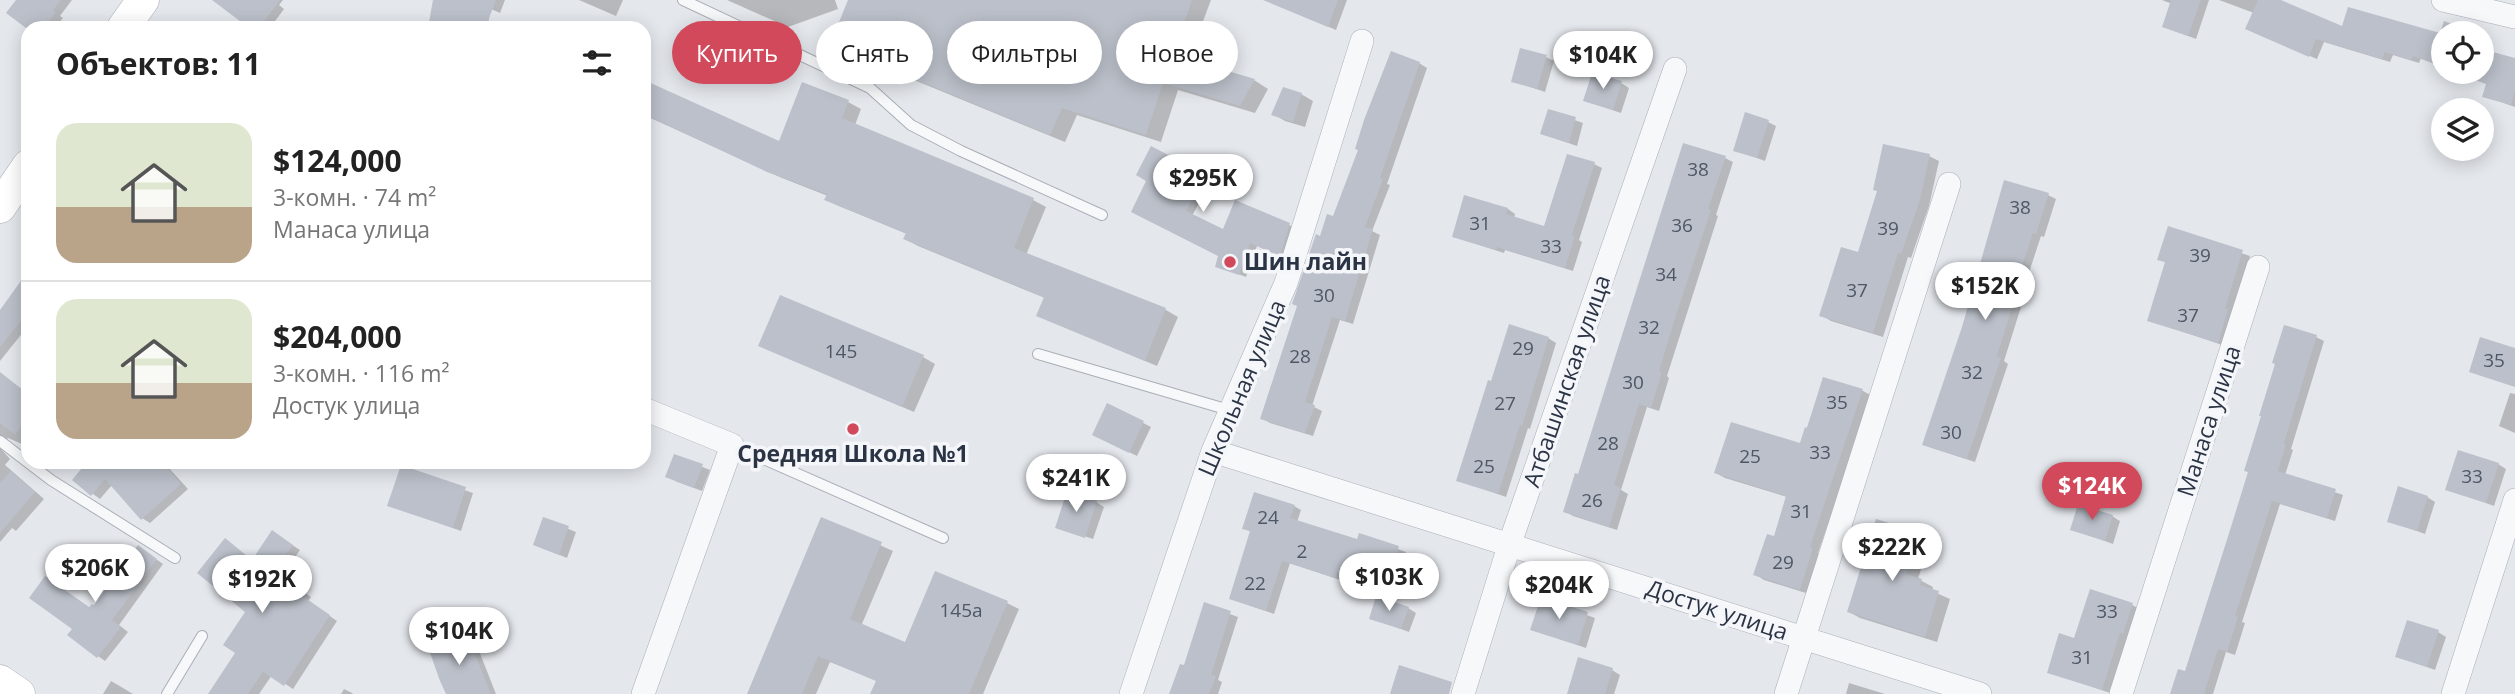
<!DOCTYPE html>
<html lang="ru">
<meta charset="utf-8">
<style>
body{margin:0;font-family:"Open Sans",sans-serif;background:#f6f6f6;color:#222;height:100vh;display:flex;flex-direction:column;font-size:26px;white-space:nowrap}
*{box-sizing:border-box;margin:0}
p{font-size:23px;color:#767676}
.icon{flex:none;width:38px;height:38px;fill:none;stroke:currentColor;stroke-width:2;stroke-linecap:round;stroke-linejoin:round}
.map{position:relative;flex:1;overflow:hidden}
.sheet{position:absolute;left:21px;top:21px;width:630px;height:448px;display:flex;flex-direction:column;background:#fff;border-radius:21px;box-shadow:0 4px 18px #0003}
.sheet>*{flex:none}
.top-card{position:absolute;left:672px;top:21px;width:665px;height:63px;display:flex;gap:14px}
.fabs{position:absolute;left:2431px;top:21px;display:grid;gap:14px}
.fabs a{display:grid;place-items:center;width:63px;height:63px;border-radius:50%;background:#fff;box-shadow:0 4px 18px #0003;font-size:35px}
.price{position:absolute;translate:-50% -60px;padding:0 16px;border-radius:24px;background:#fff;color:#222;font-size:23px;line-height:46px;filter:drop-shadow(0 2px 4px #0008)}
.price::after{content:'';position:absolute;left:50%;top:42px;width:21px;height:16px;margin-left:-10px;background:inherit;clip-path:polygon(0 0,100% 0,50% 100%)}
.price.selected{background:#d1495b;color:#fff}
ul{padding:0;list-style:none}
li{display:flex;align-items:center;gap:21px;height:175px;padding:0 35px}
li+li{border-top:2px solid #e0e0e0}
li span{display:grid;place-items:center;flex:none;width:196px;height:140px;border-radius:21px;color:#555}
li>.icon{margin-inline-start:auto}
span .icon{width:84px;height:84px;fill:#fffc;stroke-width:1}
li b{font-size:30px}
h2{display:flex;justify-content:space-between;align-items:center;height:84px;padding:0 35px;font-size:30px}
.chip{padding:0 24px;border-radius:32px;background:#fff;box-shadow:0 4px 18px #0003;font-size:24px;line-height:63px}
.chip.selected{background:#d1495b;color:#fff}
.map>svg:first-child{display:block}
.shadow{fill:#0003}
.building{fill:#bbc0ca}
.lines{fill:none;stroke-linecap:round;stroke-linejoin:round}
.lane-casing{stroke:#a9aeb7;stroke-width:12}
.street-casing{stroke:#a9aeb7;stroke-width:24}
.secondary-casing{stroke:#a9aeb7;stroke-width:33}
.lane{stroke:#f7f8fa;stroke-width:10}
.street{stroke:#f7f8fa;stroke-width:23}
.secondary{stroke:#fff;stroke-width:32}
.poi-dot{fill:#d1495b;stroke:#f4f6f9;stroke-width:2.5}
.labels{text-anchor:middle;stroke-width:7;stroke-linejoin:round;paint-order:stroke}
.number-label{font-size:19px;fill:#4f5766}
.poi-label{font-size:23px;font-weight:bold;fill:#2b3445;stroke:#f4f6f9;text-anchor:start}
.street-label{font-size:23px;fill:#2b3445;stroke:#f4f6f9}
</style>
<div class="map">
<svg width="2515" height="694" viewBox="0 0 2515 694">
<rect width="100%" height="100%" fill="#e4e7ec"/>
<path class="shadow" d="M18,0H72L60,16L63,18L55,28H29Z
M235,0H283L279,5L284,9L270,28H252Z
M435,0H505L500,13L491,9L487,28H430Z
M579,0H623L616,16Z
M727,0H835L838,9L788,27Z
M850,0H1211L1188,61L1254,80L1268,89L1255,113L1178,90L1161,142L1077,115L1065,142L914,80L899,71L905,56L839,26Z
M1296,0H1347L1336,30L1291,11Z
M2162,0H2209L2196,39L2172,30V4Z
M2219,0H2279L2343,29L2441,35L2445,23L2472,33H2443V67L2421,58L2419,63L2393,55L2390,62L2324,42L2317,59L2255,33L2254,13Z
M2482,51L2515,60V107L2484,96L2487,84L2455,72H2482Z
M1546,57L1554,61L1545,92L1513,81Z
M1419,63L1427,68L1387,184L1390,185L1372,231L1380,235L1353,324L1340,320L1312,406L1322,411L1313,436L1270,423L1262,418L1321,238L1334,219Z
M28,64V79L22,74Z
M644,82L780,143L848,102L861,109L855,125L1033,200L1046,207L1026,255L1166,310L1178,317L1157,366L1038,316L1045,298L918,246L905,239L907,234L839,206L826,199L828,196L782,178L644,115Z
M1621,83L1629,88L1621,113L1585,101Z
M1301,94L1313,101L1305,127L1285,121L1273,114Z
M1549,111L1583,123L1577,146L1542,134Z
M1768,122L1776,126L1765,161L1735,150Z
M1152,149L1211,180L1192,216L1223,232L1289,225L1297,229L1287,259L1257,246L1246,277L1217,266L1220,255L1149,180Z
M1929,156L1939,161L1929,206L1911,258L1908,257L1883,337L1831,321L1821,315L1859,254Z
M1725,158L1733,162L1716,215L1718,216L1667,376L1669,378L1659,411L1647,407L1621,490L1628,494L1617,530L1573,516L1565,511L1580,476Z
M1594,164L1602,168L1579,240L1582,242L1573,271L1505,250L1504,253L1454,237L1465,197L1508,209L1515,214L1514,219L1545,228Z
M2048,195L2056,199L2044,237L2041,236L2018,306L2021,307L2004,361L2008,364L1975,462L1932,448L1924,444Z
M2169,229L2250,256L2232,314L2225,346L2149,320L2167,263L2159,259Z
M28,274V326L0,361V313Z
M2316,337L2324,341L2291,449L2293,450L2285,475L2343,495L2335,521L2280,504L2242,622L2245,623L2235,655L2226,652L2213,694H2172L2186,673Z
M1548,338L1556,343L1530,429L1528,428L1506,497L1458,480L1492,383Z
M760,346L923,357L935,364L914,412Z
M1824,379L1863,391L1872,396L1818,553L1822,555L1809,594L1764,580L1755,574L1775,538L1787,497L1725,478L1716,473L1801,445Z
M20,388L28,394V435L22,444L8,438L3,442L2,450L10,459L5,465L44,499L16,531L12,528L0,542V396Z
M2510,393L2515,394V433L2499,426Z
M1108,405L1151,427L1137,456L1102,439Z
M675,456L710,470L702,491L675,481Z
M90,462H160L168,467L188,489L150,523L142,518L112,485L100,499L74,480Z
M2498,464L2506,469L2494,506L2448,489Z
M402,468L473,493L461,531L389,505Z
M2427,497L2435,502L2425,534L2389,521Z
M1096,502L1104,507L1093,539L1057,527Z
M1294,506L1301,510L1297,522L1358,541L1360,535L1406,552L1394,591L1344,575L1343,581L1290,563L1274,614L1231,599L1251,532L1244,528Z
M2112,516L2120,521L2113,544L2072,529Z
M544,519L576,532L567,558L535,545Z
M822,519L893,551L862,624L906,644L1007,603L1019,609L983,694H872L877,681L830,662L816,694H749Z
M1918,534L1930,540L1918,579L1933,587L1932,591L1950,599L1937,642L1860,618L1849,612Z
M280,537L300,550L282,576L311,597L308,601L337,621L293,689L272,675L259,694H210L237,652L248,612L226,541L253,561Z
M146,552L163,564L119,625L128,632L105,661L98,656L95,608Z
M1542,599L1595,618L1586,648L1532,630Z
M1205,605L1238,617L1218,680L1222,682L1218,694H1171L1185,667Z
M2132,605L2140,609L2131,637L2128,636L2110,693L2049,672L2075,640Z
M1408,608L1416,613L1409,632L1371,618Z
M2438,632L2446,637L2435,670L2397,656Z
M466,634L474,638L496,694H448Z
M1612,670L1620,675L1614,694H1573Z
M111,681L118,685L133,694H103Z
M1849,683L1885,694H1846Z
M344,689L352,693L353,694H341Z"/>
<path class="building" d="M16,0H61L53,10L56,12L44,28H26L6,13Z
M212,0H280L259,28H249Z
M433,0H496L485,28H428Z
M848,0H1192L1173,55L1255,79L1240,106L1163,83L1146,135L1062,108L1050,135L897,72L904,54L837,27Z
M1263,0H1338L1328,27Z
M2171,0H2201L2188,36L2162,27Z
M2258,0H2281L2342,26L2348,7L2440,33L2444,21L2476,33H2443V67L2413,56L2411,60L2385,52L2382,59L2316,39L2309,57L2245,29Z
M1520,48L1547,55L1537,89L1511,82Z
M2482,49L2515,58V91L2511,105L2482,97L2486,84L2455,72H2482Z
M1391,51L1420,62L1380,178L1383,179L1365,227L1373,229L1345,321L1332,317L1305,402L1315,405L1305,433L1260,419L1297,306L1292,304L1316,234L1320,236L1327,214L1333,216L1358,150L1355,149L1364,120Z
M1592,73L1622,81L1613,110L1583,101Z
M644,80L779,141L802,82L849,100L842,118L1034,198L1014,248L1166,308L1145,361L1036,316L1044,297L903,239L906,233L824,200L827,194L767,172L644,114Z
M1283,87L1302,93L1293,122L1271,115Z
M1548,109L1576,117L1569,143L1540,134Z
M1745,112L1769,120L1757,158L1733,151Z
M1683,143L1726,156L1708,209L1711,210L1677,312L1659,371L1662,372L1651,408L1639,404L1614,485L1621,488L1609,527L1563,512L1575,473L1578,474Z
M1883,144L1930,154L1920,200L1901,254L1898,253L1873,333L1819,316L1841,247L1858,252L1877,191L1873,190Z
M1151,146L1205,174L1186,211L1223,229L1235,200L1290,223L1280,256L1250,243L1239,275L1215,267L1218,256L1131,212L1146,181L1136,175Z
M1567,154L1595,162L1572,235L1575,236L1565,268L1497,247L1496,250L1452,237L1464,195L1508,208L1506,214L1544,226Z
M2004,180L2049,193L2036,234L2033,233L2011,300L2014,301L1997,356L2001,358L1967,459L1922,445L1962,327Z
M2168,226L2243,250L2225,308L2228,309L2218,343L2147,321L2165,262L2157,260Z
M28,271V312L0,347V310Z
M780,295L924,355L902,407L758,346Z
M1509,324L1549,337L1522,426L1520,425L1498,494L1456,481L1488,380L1491,381Z
M2284,325L2317,335L2284,443L2286,444L2278,471L2336,489L2327,518L2272,501L2235,616L2238,617L2227,652L2218,649L2204,694H2170L2178,669L2185,671L2231,527L2248,472L2244,471L2261,416H2259L2275,364L2272,363Z
M2480,337L2515,348V387L2469,372Z
M0,372L28,394V417L15,435L0,423Z
M1823,377L1863,389L1810,547L1813,548L1800,590L1753,575L1767,534L1774,536L1786,496L1714,473L1731,422L1800,443L1805,427L1807,428Z
M1107,403L1144,421L1129,453L1092,435Z
M2458,450L2499,463L2486,503L2445,490Z
M674,454L703,464L694,488L665,477Z
M87,462H162L181,484L141,520L105,479L91,496L72,480Z
M401,465L466,487L453,528L387,506Z
M11,471L35,492L0,533V483Z
M2398,486L2428,496L2417,531L2387,522Z
M1067,491L1097,501L1085,538L1055,528Z
M1254,492L1295,505L1290,518L1357,539L1359,533L1399,546L1386,588L1337,572L1335,578L1282,561L1266,611L1229,599L1250,531L1242,529Z
M2078,504L2113,515L2105,541L2070,530Z
M543,517L569,526L559,555L533,545Z
M821,517L882,542L850,619L905,642L935,571L1008,601L969,694H870L876,681L818,656L802,694H747Z
M1876,519L1919,532L1906,574L1922,579L1920,585L1939,591L1925,637L1847,612Z
M272,530L293,545L275,570L304,591L301,595L330,615L284,686L263,672L248,694H208L235,653L223,645L245,612L197,573L225,538L252,560Z
M138,545L157,559L112,620L121,627L97,658L67,635L72,629L29,598L45,576L89,607L92,604L94,605Z
M2090,589L2133,603L2123,634L2120,633L2102,690L2047,673L2059,633L2074,638Z
M1376,596L1409,607L1401,629L1369,619Z
M1541,597L1588,612L1578,645L1530,630Z
M1204,602L1231,611L1211,675L1216,676L1209,694H1169L1180,664L1184,665Z
M2407,620L2439,630L2427,667L2395,657Z
M466,632L491,694H446L440,681L428,647Z
M1578,657L1613,668L1605,694H1567Z
M1399,665L1452,682L1449,694H1390Z"/>
<g class="lines">
<defs>
<path id="lane" d="M683,0L870,88L911,125L961,151L1102,215
M1038,354L1229,410
M0,441L51,480L175,558
M732,445L943,538
M167,694L202,636"/>
<path id="street" d="M2443,0L2515,17
M1213,451L1980,694
M643,694L732,445L644,409
M1131,694L1213,451L1286,283L1362,41
M1463,694L1510,543L1675,69
M1786,694L1949,184
M2121,694L2258,267
M2453,694L2515,500"/>
<path id="secondary" d="M123,28L143,0
M0,207L28,166
M0,681L19,694"/>
</defs>
<use href="#lane" class="lane-casing"/>
<use href="#street" class="street-casing"/>
<use href="#secondary" class="secondary-casing"/>
<use href="#lane" class="lane"/>
<use href="#street" class="street"/>
<use href="#secondary" class="secondary"/>
</g>
<g class="poi-dot">
<circle cx="1230" cy="262" r="7"/>
<circle cx="853" cy="429" r="7"/>
</g>
<g class="labels">
<g class="number-label">
<text x="1698" y="176">38</text>
<text x="2020" y="214">38</text>
<text x="1480" y="230">31</text>
<text x="1682" y="232">36</text>
<text x="1888" y="235">39</text>
<text x="1551" y="253">33</text>
<text x="2200" y="262">39</text>
<text x="1666" y="281">34</text>
<text x="1857" y="297">37</text>
<text x="1324" y="302">30</text>
<text x="2188" y="322">37</text>
<text x="1649" y="334">32</text>
<text x="1523" y="355">29</text>
<text x="841" y="358">145</text>
<text x="1300" y="363">28</text>
<text x="2494" y="367">35</text>
<text x="1972" y="379">32</text>
<text x="1633" y="389">30</text>
<text x="1837" y="409">35</text>
<text x="1505" y="410">27</text>
<text x="1951" y="439">30</text>
<text x="1608" y="450">28</text>
<text x="1820" y="459">33</text>
<text x="1750" y="463">25</text>
<text x="1484" y="473">25</text>
<text x="2472" y="483">33</text>
<text x="1592" y="507">26</text>
<text x="1801" y="518">31</text>
<text x="1268" y="524">24</text>
<text x="1302" y="558">2</text>
<text x="1783" y="569">29</text>
<text x="1255" y="590">22</text>
<text x="961" y="617">145а</text>
<text x="2107" y="618">33</text>
<text x="2082" y="664">31</text>
</g>
<g class="poi-label">
<text x="1244" y="270">Шин лайн</text>
<text x="853" y="462" text-anchor="middle">Средняя Школа №1</text>
</g>
<g class="street-label">
<text transform="translate(1567 381) rotate(-71)" y="8">Атбашинская улица</text>
<text transform="translate(1242 388) rotate(-67)" y="8">Школьная улица</text>
<text transform="translate(2209 421) rotate(-72)" y="8">Манаса улица</text>
<text transform="translate(1717 610) rotate(18)" y="8">Достук улица</text>
</g>
</g>
</svg>
<div class="fabs">
<a><svg class="icon" aria-label="locate" viewBox="0 0 24 24"><circle cx="12" cy="12" r="6"/><path d="M12 2v4M12 18v4M2 12h4M18 12h4"/></svg></a>
<a><svg class="icon" aria-label="layers" viewBox="0 0 24 24"><path d="M12 4l9 5-9 5-9-5zM3 14l9 5 9-5"/></svg></a>
</div>
<b class="price" style="left:1603px;top:91px">$104K</b>
<b class="price" style="left:1203px;top:214px">$295K</b>
<b class="price" style="left:1985px;top:322px">$152K</b>
<b class="price" style="left:1076px;top:514px">$241K</b>
<b class="price selected" style="left:2092px;top:522px">$124K</b>
<b class="price" style="left:1892px;top:583px">$222K</b>
<b class="price" style="left:95px;top:604px">$206K</b>
<b class="price" style="left:1389px;top:613px">$103K</b>
<b class="price" style="left:262px;top:615px">$192K</b>
<b class="price" style="left:1559px;top:621px">$204K</b>
<b class="price" style="left:459px;top:667px">$104K</b>
<div class="top-card">
<a class="chip selected">Купить</a>
<a class="chip">Снять</a>
<a class="chip">Фильтры</a>
<a class="chip">Новое</a>
</div>
<section class="sheet">
<h2>Объектов: 11<svg class="icon" aria-label="filters" viewBox="0 0 24 24"><path d="M4 7h16M4 17h16"/><circle cx="9" cy="7" r="2"/><circle cx="15" cy="17" r="2"/></svg></h2>
<ul>
<li><span style="background:linear-gradient(#dfe7d0 60%,#b9a48a 0)"><svg class="icon" aria-label="home" viewBox="0 0 24 24"><path d="M3 11l9-7 9 7M6 9v11h12V9"/></svg></span><div><b>$124,000</b><p>3-комн. · 74 m²</p><p>Манаса улица</p></div></li>
<li><span style="background:linear-gradient(#dfe7d0 60%,#b9a48a 0)"><svg class="icon" aria-label="home" viewBox="0 0 24 24"><path d="M3 11l9-7 9 7M6 9v11h12V9"/></svg></span><div><b>$204,000</b><p>3-комн. · 116 m²</p><p>Достук улица</p></div></li>
</ul>
</section>
</div>
